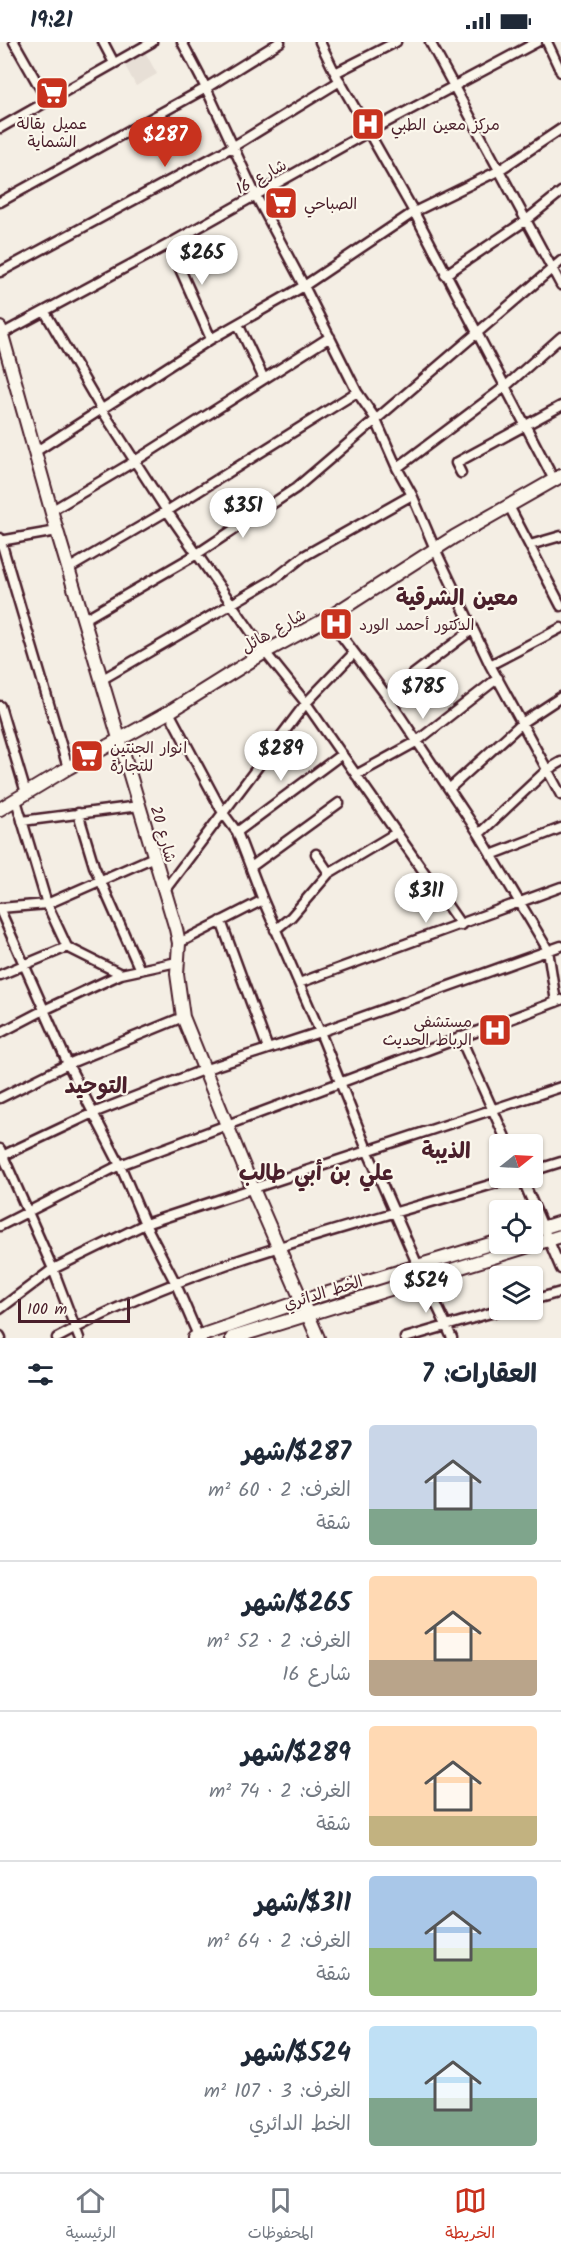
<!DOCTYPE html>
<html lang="ar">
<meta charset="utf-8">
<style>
body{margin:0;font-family:Kalam,"Playpen Sans Arabic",sans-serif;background:#f6f6f7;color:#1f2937;direction:rtl;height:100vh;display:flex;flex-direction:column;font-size:22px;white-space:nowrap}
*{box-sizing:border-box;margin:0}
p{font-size:20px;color:#747a83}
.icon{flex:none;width:33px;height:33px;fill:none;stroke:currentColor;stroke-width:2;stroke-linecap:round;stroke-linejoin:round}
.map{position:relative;height:1296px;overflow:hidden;direction:ltr}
.sheet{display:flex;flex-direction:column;background:#fff;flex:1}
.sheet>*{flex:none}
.needle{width:39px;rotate:72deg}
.tools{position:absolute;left:489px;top:1092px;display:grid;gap:12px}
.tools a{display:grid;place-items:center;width:54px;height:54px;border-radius:6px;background:#fff;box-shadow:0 2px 4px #0004;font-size:30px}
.scale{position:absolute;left:18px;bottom:15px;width:112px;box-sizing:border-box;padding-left:6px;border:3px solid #4a1f2b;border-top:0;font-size:16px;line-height:21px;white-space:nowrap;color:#4a1f2b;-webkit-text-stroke:4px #fbf7ec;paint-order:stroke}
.price{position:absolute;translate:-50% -51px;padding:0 14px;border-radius:21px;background:#fff;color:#222;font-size:20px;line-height:39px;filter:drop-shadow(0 2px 3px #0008)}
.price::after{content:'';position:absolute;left:50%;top:36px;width:18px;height:14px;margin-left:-9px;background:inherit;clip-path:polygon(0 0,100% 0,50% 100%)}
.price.selected{background:#c8321e;color:#fff}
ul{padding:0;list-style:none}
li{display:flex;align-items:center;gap:18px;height:150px;padding:0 24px}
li+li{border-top:2px solid #e0e1e3}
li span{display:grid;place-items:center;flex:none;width:168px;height:120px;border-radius:6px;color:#555}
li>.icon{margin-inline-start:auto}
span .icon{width:72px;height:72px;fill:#fffc;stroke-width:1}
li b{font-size:26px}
h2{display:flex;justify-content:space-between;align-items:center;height:72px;padding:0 24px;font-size:26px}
.status{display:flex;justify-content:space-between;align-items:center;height:42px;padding:0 30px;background:#fff;direction:ltr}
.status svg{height:16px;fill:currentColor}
.dock{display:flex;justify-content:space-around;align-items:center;height:84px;border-top:2px solid #e0e1e3;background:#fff;font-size:16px;color:#747a83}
.dock a{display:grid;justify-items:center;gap:3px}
.dock .selected{color:#c8321e}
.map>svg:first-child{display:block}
.built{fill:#e7dfd6}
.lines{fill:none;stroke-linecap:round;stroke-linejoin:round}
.street-casing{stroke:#4a1f2b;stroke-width:13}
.secondary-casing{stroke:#4a1f2b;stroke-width:16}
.street{stroke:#fbf7ec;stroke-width:8}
.secondary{stroke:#fbf7ec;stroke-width:12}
.labels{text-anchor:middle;stroke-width:4.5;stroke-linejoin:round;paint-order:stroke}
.poi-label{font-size:16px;fill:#4a1f2b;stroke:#fbf7ec;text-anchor:start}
.street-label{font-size:16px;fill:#4a1f2b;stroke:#fbf7ec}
.district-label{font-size:22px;font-weight:bold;fill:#4a1f2b;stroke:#fbf7ec}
</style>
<div class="status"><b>19:21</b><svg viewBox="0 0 49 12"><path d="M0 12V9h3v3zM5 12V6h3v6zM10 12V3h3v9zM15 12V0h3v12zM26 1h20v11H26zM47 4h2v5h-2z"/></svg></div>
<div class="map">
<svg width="561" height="1296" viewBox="0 0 561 1296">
<rect width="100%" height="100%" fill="#f4eee4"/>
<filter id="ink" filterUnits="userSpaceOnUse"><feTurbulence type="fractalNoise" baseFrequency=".0167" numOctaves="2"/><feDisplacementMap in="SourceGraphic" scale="12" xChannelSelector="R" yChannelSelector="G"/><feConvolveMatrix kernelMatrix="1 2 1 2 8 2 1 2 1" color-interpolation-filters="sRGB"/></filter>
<g filter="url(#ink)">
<path class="built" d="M144,8L157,32L136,44L123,20Z"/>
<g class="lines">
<defs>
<path id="street" d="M14,0L48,60
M103,0L114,21
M182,0L206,46L256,154L304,244L357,350L375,376L397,426L412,453L435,507L490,623L561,753
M320,0L335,31L414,170L554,438
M430,0L561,243
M547,0L561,30
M335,31L396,0
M0,86L152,0
M0,160L206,46L280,0
M169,202L211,297
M0,230L234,104L340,39
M445,233L525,179L561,150
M45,270L102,368L167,469L265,610L306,661L461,883
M238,282L264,337
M0,293L169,202L368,90L537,0
M35,410L211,297L304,244L414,170L498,129L561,87
M397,426L506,344L561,295
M461,431L456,421L561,364
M509,464L561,564
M51,469L135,419L330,295
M0,496L68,726
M0,499L57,489
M530,503L561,494
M68,527L167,469L357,350
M328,576L386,653L479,792L548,908L556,960
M83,578L197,512L296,446L561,219
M490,623L561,586
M101,638L276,536L304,514L412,453
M386,653L473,587
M0,664L26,751
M169,670L223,771L237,790L263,858L320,990L368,1110L418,1224
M356,733L416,700L498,636
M449,747L523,680L561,655
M16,758L47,862L67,905L121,932
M78,771L94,824L140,928
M22,779L139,764
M237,790L342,712
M479,792L547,728L561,720
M491,813L561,786
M251,825L339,761
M329,831L396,791
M164,849L306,661L354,611
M0,866L47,862L154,815
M0,868L68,1022L120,1123L145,1182L175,1240L199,1296
M221,879L268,1007
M275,888L291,875L329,831L316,812
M179,901L263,858
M0,933L67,905
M299,941L561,845
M0,991L44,968L121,932L177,920
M460,995L508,1102
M0,1056L68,1022L183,975
M0,1107L53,1227L79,1296
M0,1115L93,1071L203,1028L320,990L561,904
M532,1129L561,1120
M522,1136L561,1227
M0,1184L120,1123L561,958
M424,1236L452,1296
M532,1258L561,1250
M0,1267L53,1227L145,1182L561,1045
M0,1294L1,1296
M57,1296C200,1218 359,1183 513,1136
M405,1296L501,1268"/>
<path id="secondary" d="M0,286L57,489L176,887L179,901L177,932L183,975L253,1147L318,1296
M0,767L68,726L169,670L265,610L328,576L454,495L561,434
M532,1189L561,1180
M194,1296L302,1259L500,1199
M232,1296L561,1194"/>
</defs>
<use href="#street" class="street-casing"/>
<use href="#secondary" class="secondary-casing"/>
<use href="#street" class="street"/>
<use href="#secondary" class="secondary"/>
</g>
</g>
<defs>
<symbol id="supermarket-square" viewBox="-11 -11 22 22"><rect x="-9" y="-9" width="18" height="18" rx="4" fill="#c8321e" stroke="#fbf7ec"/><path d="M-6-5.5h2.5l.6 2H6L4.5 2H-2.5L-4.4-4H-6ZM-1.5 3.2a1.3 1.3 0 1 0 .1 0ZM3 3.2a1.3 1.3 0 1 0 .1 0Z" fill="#fff"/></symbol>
<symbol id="hospital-square" viewBox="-11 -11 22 22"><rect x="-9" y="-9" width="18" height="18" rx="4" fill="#c8321e" stroke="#fbf7ec"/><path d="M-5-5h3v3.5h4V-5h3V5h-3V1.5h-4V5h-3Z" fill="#fff"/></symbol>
</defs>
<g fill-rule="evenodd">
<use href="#supermarket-square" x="33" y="32" width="38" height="38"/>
<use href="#hospital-square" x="349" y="63" width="38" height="38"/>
<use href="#supermarket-square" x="262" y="142" width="38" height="38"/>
<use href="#hospital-square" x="317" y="563" width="38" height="38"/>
<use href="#supermarket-square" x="68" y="695" width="38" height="38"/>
<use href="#hospital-square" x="476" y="969" width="38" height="38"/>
</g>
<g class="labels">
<g class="poi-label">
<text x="52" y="87" text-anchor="middle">عميل بقالة<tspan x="52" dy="18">الشماية</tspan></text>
<text x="391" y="88">مركز معين الطبي</text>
<text x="304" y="167">الصباحي</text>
<text x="359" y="588">الدكتور أحمد الورد</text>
<text x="110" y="711">انوار الجنتين<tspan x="110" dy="18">للتجارة</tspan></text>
<text x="472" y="985" text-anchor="end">مستشفى<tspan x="472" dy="18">الرباط الحديث</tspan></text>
</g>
<g class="street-label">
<text transform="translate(261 134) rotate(-29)" y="6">شارع 16</text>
<text transform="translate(273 588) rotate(-30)" y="6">شارع هائل</text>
<text transform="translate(164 792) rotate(74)" y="6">شارع 20</text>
<text transform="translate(323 1250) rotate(-17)" y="6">الخط الدائري</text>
</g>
<g class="district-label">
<text x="457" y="563">معين الشرقية</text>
<text x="96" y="1051">التوحيد</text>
<text x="446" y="1116">الذيبة</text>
<text x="316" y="1138">علي بن أبي طالب</text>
</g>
</g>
</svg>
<div class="tools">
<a><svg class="needle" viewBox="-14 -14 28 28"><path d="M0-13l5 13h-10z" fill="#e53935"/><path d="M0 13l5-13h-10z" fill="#747a83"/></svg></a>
<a><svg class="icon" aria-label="locate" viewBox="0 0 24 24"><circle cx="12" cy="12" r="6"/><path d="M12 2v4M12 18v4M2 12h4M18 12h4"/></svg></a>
<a><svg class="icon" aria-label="layers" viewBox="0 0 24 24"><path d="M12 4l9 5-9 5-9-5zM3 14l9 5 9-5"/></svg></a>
</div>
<div class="scale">100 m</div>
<b class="price selected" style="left:165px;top:126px">$287</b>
<b class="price" style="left:202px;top:244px">$265</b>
<b class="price" style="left:243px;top:497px">$351</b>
<b class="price" style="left:423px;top:678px">$785</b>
<b class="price" style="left:281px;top:740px">$289</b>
<b class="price" style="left:426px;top:882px">$311</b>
<b class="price" style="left:426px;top:1272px">$524</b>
</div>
<section class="sheet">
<h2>العقارات: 7<svg class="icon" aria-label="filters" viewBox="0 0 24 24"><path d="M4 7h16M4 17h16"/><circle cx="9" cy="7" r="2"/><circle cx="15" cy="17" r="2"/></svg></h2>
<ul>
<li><span style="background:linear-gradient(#c9d6e8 70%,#7fa58c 0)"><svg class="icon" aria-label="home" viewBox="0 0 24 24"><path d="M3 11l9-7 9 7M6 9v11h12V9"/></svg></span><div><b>$287/شهر</b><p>الغرف: 2 · 60 m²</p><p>شقة</p></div></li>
<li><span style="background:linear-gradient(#ffd9b3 70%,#b9a48a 0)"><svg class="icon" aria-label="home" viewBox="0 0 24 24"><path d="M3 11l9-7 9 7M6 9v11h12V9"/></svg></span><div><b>$265/شهر</b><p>الغرف: 2 · 52 m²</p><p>شارع 16</p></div></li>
<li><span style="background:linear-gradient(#ffd9b3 75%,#c2b280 0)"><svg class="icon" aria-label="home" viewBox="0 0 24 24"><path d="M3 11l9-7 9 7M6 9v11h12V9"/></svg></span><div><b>$289/شهر</b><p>الغرف: 2 · 74 m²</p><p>شقة</p></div></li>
<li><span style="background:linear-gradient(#a9c7e8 60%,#8fb573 0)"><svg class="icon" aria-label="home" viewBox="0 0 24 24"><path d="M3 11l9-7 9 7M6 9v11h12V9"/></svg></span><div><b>$311/شهر</b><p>الغرف: 2 · 64 m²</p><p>شقة</p></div></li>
<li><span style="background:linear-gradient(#bfe0f5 60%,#7fa58c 0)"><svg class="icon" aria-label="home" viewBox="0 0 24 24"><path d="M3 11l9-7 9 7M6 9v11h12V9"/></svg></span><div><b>$524/شهر</b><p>الغرف: 3 · 107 m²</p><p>الخط الدائري</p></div></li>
</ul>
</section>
<nav class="dock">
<a class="selected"><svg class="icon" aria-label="map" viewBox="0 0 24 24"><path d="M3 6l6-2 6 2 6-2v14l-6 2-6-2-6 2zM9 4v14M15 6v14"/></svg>الخريطة</a>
<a><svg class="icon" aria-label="saved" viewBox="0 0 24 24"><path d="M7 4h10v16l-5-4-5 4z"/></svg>المحفوظات</a>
<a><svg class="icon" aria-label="home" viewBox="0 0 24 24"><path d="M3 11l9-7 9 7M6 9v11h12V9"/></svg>الرئيسية</a>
</nav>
